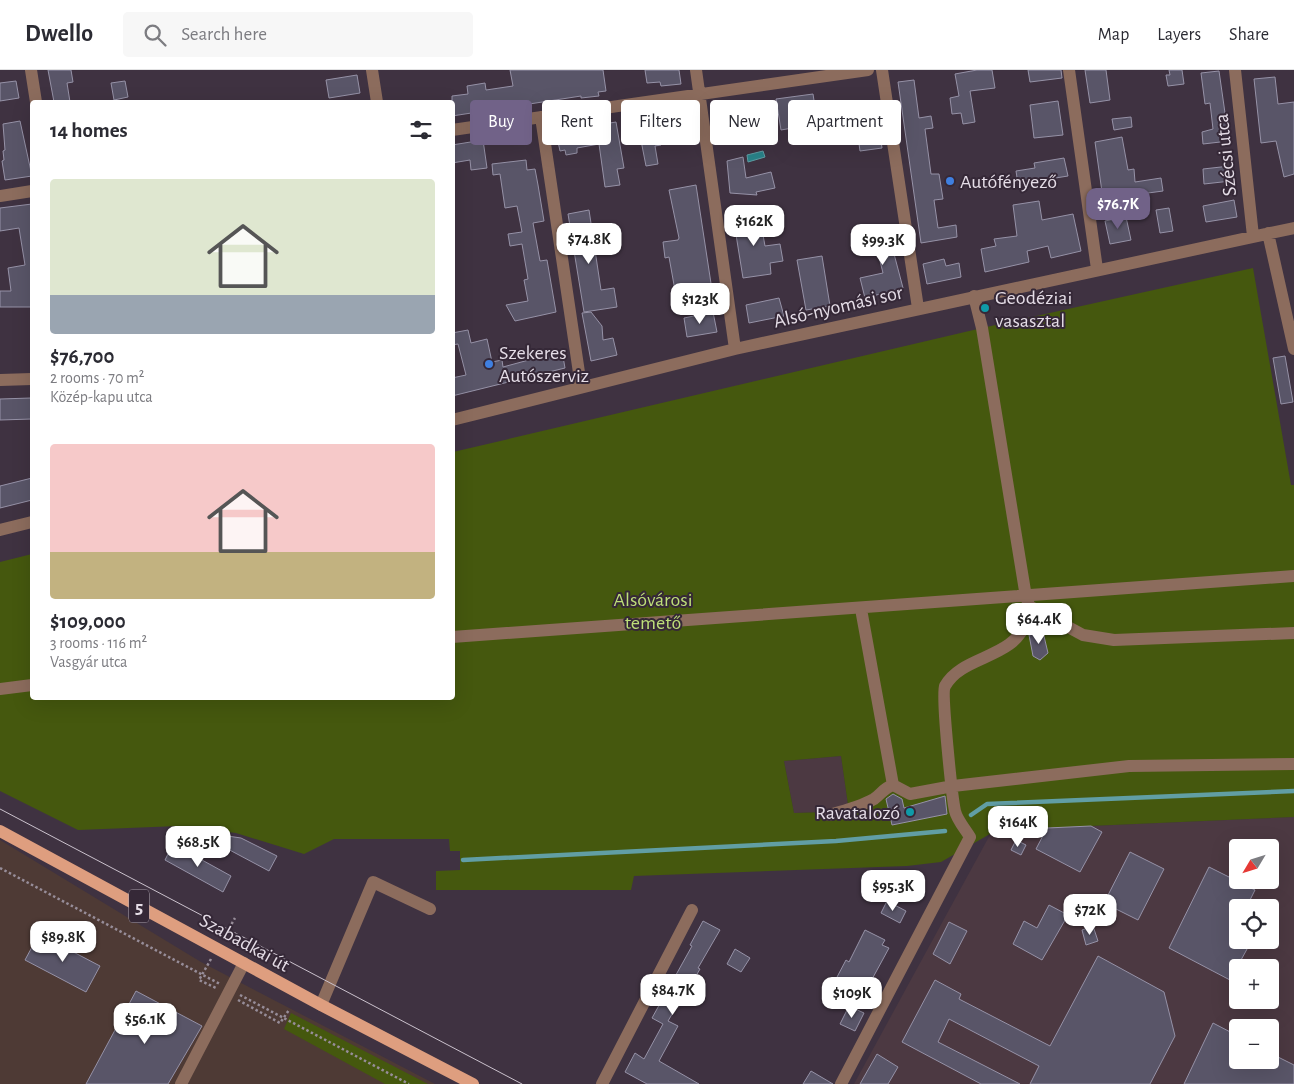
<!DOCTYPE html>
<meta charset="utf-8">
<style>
body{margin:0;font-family:"Alegreya Sans",sans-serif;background:#f7f7f7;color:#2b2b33;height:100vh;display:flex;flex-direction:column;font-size:19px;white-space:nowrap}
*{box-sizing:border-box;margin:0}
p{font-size:16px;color:#7c7c81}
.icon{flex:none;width:28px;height:28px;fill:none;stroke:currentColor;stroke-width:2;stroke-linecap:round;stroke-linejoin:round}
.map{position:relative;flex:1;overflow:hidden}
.panel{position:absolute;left:30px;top:30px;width:425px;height:600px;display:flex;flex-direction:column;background:#fff;border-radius:5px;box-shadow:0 5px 20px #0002}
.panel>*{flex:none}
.banner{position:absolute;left:470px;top:30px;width:475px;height:45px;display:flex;gap:10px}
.needle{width:32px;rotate:232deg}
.tools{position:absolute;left:1229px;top:769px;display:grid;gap:10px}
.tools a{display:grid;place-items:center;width:50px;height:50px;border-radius:5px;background:#fff;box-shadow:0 5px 20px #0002;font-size:25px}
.price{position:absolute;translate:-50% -42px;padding:0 11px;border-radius:10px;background:#fff;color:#222;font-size:16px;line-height:32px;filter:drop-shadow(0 1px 2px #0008)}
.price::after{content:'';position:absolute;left:50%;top:30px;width:15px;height:11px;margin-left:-8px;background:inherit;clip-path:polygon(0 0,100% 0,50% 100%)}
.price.active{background:#716288;color:#fff}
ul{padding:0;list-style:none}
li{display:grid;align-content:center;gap:10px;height:265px;padding:0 20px}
li span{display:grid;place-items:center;height:155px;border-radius:5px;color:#555}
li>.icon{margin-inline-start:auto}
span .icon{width:90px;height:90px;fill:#fffc;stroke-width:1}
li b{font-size:21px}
h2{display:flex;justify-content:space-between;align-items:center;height:60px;padding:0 20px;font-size:21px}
.tag{padding:0 18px;border-radius:5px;background:#fff;box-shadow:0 5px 20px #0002;font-size:18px;line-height:45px}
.tag.active{background:#716288;color:#fff}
header{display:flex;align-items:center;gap:30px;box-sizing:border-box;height:70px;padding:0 25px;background:#fff;border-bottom:1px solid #e1e1e2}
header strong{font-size:24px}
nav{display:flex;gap:28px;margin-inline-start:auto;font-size:18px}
.search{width:350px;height:45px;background:#f7f7f7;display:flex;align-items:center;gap:12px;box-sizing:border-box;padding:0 18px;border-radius:5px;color:#7c7c81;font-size:19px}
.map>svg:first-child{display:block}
.commercial{fill:#4e3a35}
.industrial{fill:#4c3942;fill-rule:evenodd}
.green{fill:#45580e;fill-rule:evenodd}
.water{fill:#298389;stroke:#619ea5}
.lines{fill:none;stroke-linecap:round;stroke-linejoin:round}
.stream{stroke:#619ea5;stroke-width:4.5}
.building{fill:#595568;stroke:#9692a7}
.path{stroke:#978d99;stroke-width:2.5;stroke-dasharray:2.5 2.5;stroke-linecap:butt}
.minor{stroke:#8c6c5d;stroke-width:12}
.major{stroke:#de9e7f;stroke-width:12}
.tram{stroke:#cbc2cd;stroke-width:1}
.shop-dot{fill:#3f7fe0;stroke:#352837;stroke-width:2}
.culture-dot{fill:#0f9aa8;stroke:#352837;stroke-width:2}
.labels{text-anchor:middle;stroke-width:4;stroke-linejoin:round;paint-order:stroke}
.shield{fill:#352837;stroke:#b0a7b2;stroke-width:1}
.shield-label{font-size:19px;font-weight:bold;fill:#e5dde7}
.street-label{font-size:20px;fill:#e5dde7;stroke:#352837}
.poi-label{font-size:20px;fill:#e5dde7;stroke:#352837;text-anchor:start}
.park-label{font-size:20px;fill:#bedf79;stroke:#352837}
</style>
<header>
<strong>Dwello</strong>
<div class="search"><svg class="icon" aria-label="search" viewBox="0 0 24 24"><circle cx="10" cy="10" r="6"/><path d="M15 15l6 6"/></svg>Search here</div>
<nav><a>Map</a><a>Layers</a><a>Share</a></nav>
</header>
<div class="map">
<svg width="1294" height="1014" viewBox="0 0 1294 1014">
<rect width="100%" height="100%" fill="#3f3241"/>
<path class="commercial" d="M0,770L201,892L435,1014H0Z"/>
<path class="industrial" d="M841,686L848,735L826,742L794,743L784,691Z
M1294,747V1014H854L991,763L996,760ZM1238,778H1270V810H1238ZM1238,838H1270V870H1238ZM1238,898H1270V930H1238ZM1238,958H1270V990H1238Z"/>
<path class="green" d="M1253,198L1291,415H1294V747L997,760L941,792L907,796L634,806L631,820H436V801L460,800V781H450L449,769H334L304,784L236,763L178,756L78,760L0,721V492L32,484V628H452L453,382L982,258ZM841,686L848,735L826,742L794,743L784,691Z
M291,943L428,1014H385L284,959Z"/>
<path class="water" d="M763,81L765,87L748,92L747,85Z"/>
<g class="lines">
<path class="stream" d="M971,745L987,734L1294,721
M463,790L836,771L945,761"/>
</g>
<path class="building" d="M48,0H71L73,12L67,13L70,32H54Z
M510,0H603L606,21L598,22L599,26L581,28V26L452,46V26L468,24L467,16L485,13L486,20L513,16Z
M645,0H679L681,14L661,16L660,12L647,13Z
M977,0H992L995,18L970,21L975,52L963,54L961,43L952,44L950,28L959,26L955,4Z
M1028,0H1061L1062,8L1030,12Z
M1085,0H1106L1110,30L1090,33Z
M1169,0H1182L1184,14L1168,16L1166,5H1170Z
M1219,1L1229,71L1203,74L1202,62L1213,59L1210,33L1205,34L1201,3Z
M357,5L360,23L329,28L326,10Z
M1275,7L1278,34L1294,32V104L1284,107L1276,71L1261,73L1254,9Z
M914,10L919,48L931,46L933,58L925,59L931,104H939L943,129L934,130L938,158L956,155L957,167L921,173L898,12Z
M16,11L19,28L0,31V13Z
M125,11L128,27L114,30L111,13Z
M813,24L817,50L798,54V57L781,60L776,29Z
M1058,31L1063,65L1034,68L1030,35Z
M747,34L749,45L735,47L737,60L722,63L718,39Z
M686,42L688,55L658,60L661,75L655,76L658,94L646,96L637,50Z
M1131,47L1132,57L1114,60L1112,49Z
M20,51L32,106L5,110L2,91L4,90L3,81L5,80L3,54Z
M616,52L624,98L617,99L620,115L605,117L599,74L577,78V83L566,85L565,80L560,81L556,62Z
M879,56L882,78L860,81L857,59Z
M1122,67L1128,100L1134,99L1135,112L1161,108L1163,121L1103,129L1095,72Z
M483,70L487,98L471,100L470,90L452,93V75Z
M743,87L746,108L771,102L775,118L756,122L757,125L730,123L727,91Z
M1064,88L1068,106L1018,114L1016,101L1035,98L1034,93Z
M526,90L527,100L535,99L538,115L544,151L533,153L540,191L547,190L556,242L515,251L506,235L528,231L524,210L528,209L522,174L510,176L508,164L522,162L517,136L505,138L500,104L493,105L492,94Z
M1230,96L1231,111L1204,114L1203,99Z
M696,115L712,220L676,226L669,187L665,188L663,172L678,170L679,168L669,120Z
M1234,130L1237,147L1206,152L1203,136Z
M1039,131L1042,150L1073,144L1081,181L1051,188L1048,176L1027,181L1029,192L985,202L981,179L996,176L994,169L1017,166L1013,135Z
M32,134V237H0V221H11L8,198L25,195L19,158L0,161V138Z
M1169,138L1173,161L1160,163L1156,140Z
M589,140L601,220L614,218L617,237L584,242L568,144Z
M759,142L765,176L780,174L783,191L770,193L771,204L743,208L733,146Z
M1126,147L1131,170L1110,174L1105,151Z
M895,162L897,180H893L903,218L865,228L860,208L883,203L878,183L869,184L866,166Z
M822,186L830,236L806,240L797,190Z
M944,189L946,196L959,193L961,207L927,214L923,194Z
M779,228L784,246L749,253L746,235Z
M591,242L602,256L603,270L613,268L617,285L591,291L582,243Z
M713,242L717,262L687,267L684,248Z
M468,260L471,273L487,269L492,292L502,290L503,297L562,281L565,298L452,326V308L466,305L458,274L452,275V263Z
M1285,286L1293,332L1281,334L1273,288Z
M31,328L32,349L0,350V329Z
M32,408V430L0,438V416Z
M1043,562L1048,583L1040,590L1033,586L1029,565Z
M893,724L902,729L904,738L945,726L947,744L892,755L886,729Z
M1091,756L1102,762L1080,802L1036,779L1047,758Z
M194,761L241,768L277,786L269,801Z
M1016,770L1026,775L1021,785L1011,780Z
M173,774L231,806L223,822L165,790Z
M1130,782L1164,799L1138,850L1104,833Z
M1209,797L1255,820L1246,838H1238V870H1252L1230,910L1169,878Z
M887,831L906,841L900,853L881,843Z
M1049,835L1068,845L1042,890L1013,874L1024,851L1037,858Z
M703,851L720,860L698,898L700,899L689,918L688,917L668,951L678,956L659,991L699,1014H647L625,1002L635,983L644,989L663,954L652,948L692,876L690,875Z
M949,852L967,861L950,894L933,884Z
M1093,856L1098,871L1086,875L1082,860Z
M865,860L885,870L882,875L889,878L864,924L836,909L846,890L849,892Z
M39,864L100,896L86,922L25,890Z
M735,879L750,888L741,902L727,894Z
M1098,886L1164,922L1175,966L1150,1014H1030L1039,996L949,949L938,972L1020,1014H981L902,972L935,910L961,924L959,929L1050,976Z
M136,921L202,956L168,1014H86Z
M849,936L864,943L855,961L840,954Z
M1213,953L1238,966V990H1270V983L1294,995V1014H1184Z
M877,984L898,997L888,1014H860Z
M811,1001L833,1014H803Z"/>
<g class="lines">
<path class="path" d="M0,798L220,914
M224,867L235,848
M211,889L199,910L216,918
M240,925L409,1014
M238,930L280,953L289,940"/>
<path class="minor" d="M31,0L36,32
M372,0L377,32
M696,0L735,279
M882,0L918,238
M1069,0L1097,199
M1235,0L1253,166
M541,47L581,316
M452,60L868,0
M0,126L32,121
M1268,163L1294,279
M0,310L32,309
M452,350L735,279L1294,158
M0,460L32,452
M1031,537L1083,565L1114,570L1294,563
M861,539L893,715L910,724L953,716L1129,696L1294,694
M452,567L1294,506
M0,619L32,615
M829,745C844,741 860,737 874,729C881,724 884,718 893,715
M321,935L373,812L430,839
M181,1014L244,893
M602,1014L692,840
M841,1014L970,767C966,760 957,750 955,741C952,727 941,623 945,616C962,585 1014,589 1026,552C1029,541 1031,537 1026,527L982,258L974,226"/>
<path class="major" d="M0,761L321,935L473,1014"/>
<path class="tram" d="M0,739L522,1014"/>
</g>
<g class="shop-dot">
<circle cx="950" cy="111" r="5"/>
<circle cx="489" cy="294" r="5"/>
</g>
<g class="culture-dot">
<circle cx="985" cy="238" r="5"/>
<circle cx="910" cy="742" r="5"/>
</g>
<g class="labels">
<rect class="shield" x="129" y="819.5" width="20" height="33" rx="4"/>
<g class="shield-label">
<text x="139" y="843">5</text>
</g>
<g class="street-label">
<text transform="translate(1225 85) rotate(-96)" y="7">Szécsi utca</text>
<text transform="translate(838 236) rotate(-13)" y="7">Alsó-nyomási sor</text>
<text transform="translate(245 872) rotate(29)" y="7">Szabadkai út</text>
</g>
<g class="poi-label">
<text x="960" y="118">Autófényező</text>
<text x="995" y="234">Geodéziai<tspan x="995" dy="23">vasasztal</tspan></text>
<text x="499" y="289">Szekeres<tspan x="499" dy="23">Autószerviz</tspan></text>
<text x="900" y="749" text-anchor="end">Ravatalozó</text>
</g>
<g class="park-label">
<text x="653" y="536">Alsóvárosi<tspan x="653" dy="23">temető</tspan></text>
</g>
</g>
</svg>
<div class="tools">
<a><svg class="needle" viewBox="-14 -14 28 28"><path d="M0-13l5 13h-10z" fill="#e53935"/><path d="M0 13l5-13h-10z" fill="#7c7c81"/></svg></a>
<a><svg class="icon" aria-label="locate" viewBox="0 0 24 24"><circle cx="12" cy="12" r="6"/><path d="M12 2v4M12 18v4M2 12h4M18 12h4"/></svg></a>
<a>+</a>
<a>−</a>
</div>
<b class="price active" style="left:1118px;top:160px">$76.7K</b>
<b class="price" style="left:754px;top:177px">$162K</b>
<b class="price" style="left:589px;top:195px">$74.8K</b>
<b class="price" style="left:883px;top:196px">$99.3K</b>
<b class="price" style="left:700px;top:255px">$123K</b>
<b class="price" style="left:1039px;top:575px">$64.4K</b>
<b class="price" style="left:1018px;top:778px">$164K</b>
<b class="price" style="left:198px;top:798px">$68.5K</b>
<b class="price" style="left:893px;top:842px">$95.3K</b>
<b class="price" style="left:1090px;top:866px">$72K</b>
<b class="price" style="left:63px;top:893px">$89.8K</b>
<b class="price" style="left:673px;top:946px">$84.7K</b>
<b class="price" style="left:852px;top:949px">$109K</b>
<b class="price" style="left:145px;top:975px">$56.1K</b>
<div class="banner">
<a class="tag active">Buy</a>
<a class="tag">Rent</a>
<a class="tag">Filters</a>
<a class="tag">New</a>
<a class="tag">Apartment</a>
</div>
<section class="panel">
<h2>14 homes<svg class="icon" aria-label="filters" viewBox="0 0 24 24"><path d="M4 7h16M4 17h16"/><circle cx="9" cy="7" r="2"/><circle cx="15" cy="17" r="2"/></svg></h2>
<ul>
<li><span style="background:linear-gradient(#dfe7d0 75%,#9aa5b1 0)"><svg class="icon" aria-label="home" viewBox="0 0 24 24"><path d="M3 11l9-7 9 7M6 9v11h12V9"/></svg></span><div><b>$76,700</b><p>2 rooms · 70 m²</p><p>Közép-kapu utca</p></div></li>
<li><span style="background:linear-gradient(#f6c9c9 70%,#c2b280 0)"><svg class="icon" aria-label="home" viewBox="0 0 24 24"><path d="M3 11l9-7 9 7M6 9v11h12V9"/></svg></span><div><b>$109,000</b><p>3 rooms · 116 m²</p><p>Vasgyár utca</p></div></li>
</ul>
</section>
</div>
